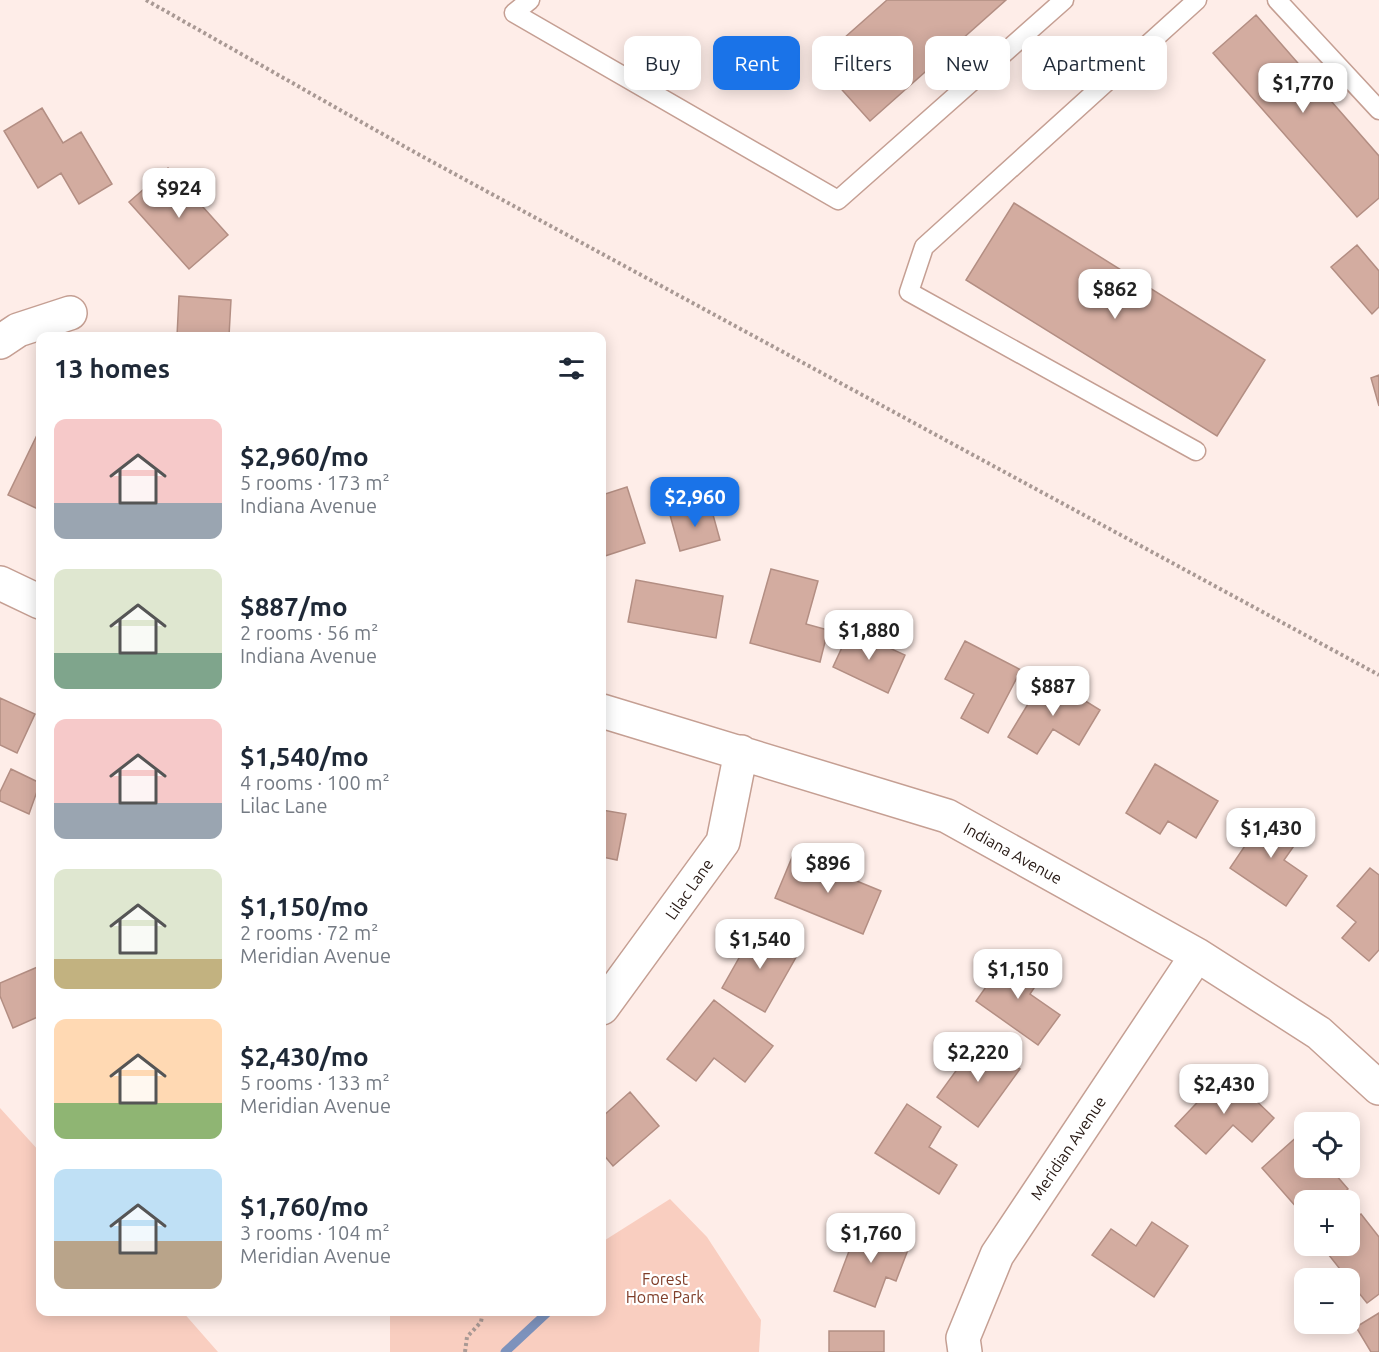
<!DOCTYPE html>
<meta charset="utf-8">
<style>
body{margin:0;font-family:Ubuntu,sans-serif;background:#f2f2f3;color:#1f2937;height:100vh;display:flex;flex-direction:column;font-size:22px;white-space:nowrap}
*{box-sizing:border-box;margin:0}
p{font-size:20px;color:#747a83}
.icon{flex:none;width:33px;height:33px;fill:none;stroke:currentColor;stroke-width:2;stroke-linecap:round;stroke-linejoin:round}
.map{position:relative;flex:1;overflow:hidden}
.sheet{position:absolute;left:36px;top:332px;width:570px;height:984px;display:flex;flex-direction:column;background:#fff;border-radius:12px;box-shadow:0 3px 15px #0003}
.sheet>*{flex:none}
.banner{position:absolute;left:624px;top:36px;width:570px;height:54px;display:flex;gap:12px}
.tools{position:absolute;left:1294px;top:1112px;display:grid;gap:12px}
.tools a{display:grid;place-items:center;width:66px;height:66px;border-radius:12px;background:#fff;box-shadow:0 3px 15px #0003;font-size:30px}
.price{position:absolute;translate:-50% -51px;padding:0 14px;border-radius:12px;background:#fff;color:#222;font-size:20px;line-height:39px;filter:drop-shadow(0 2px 3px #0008)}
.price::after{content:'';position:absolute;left:50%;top:36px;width:18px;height:14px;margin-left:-9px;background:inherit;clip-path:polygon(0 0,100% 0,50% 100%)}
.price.current{background:#1a73e8;color:#fff}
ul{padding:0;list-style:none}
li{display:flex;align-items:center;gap:18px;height:150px;padding:0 18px}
li span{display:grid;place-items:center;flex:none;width:168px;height:120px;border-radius:12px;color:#555}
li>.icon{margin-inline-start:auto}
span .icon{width:72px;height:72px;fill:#fffc;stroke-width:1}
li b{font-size:26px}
h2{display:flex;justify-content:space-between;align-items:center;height:72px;padding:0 18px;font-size:26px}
.tag{padding:0 21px;border-radius:12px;background:#fff;box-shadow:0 3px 15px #0003;font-size:21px;line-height:54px}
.tag.current{background:#1a73e8;color:#fff}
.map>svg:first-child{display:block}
.green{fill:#f9cec0}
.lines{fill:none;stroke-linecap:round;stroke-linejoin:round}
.stream{stroke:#7d92bc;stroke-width:9}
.building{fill:#d3aca0;stroke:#b38e83;stroke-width:1.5}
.lane-casing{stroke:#c59f93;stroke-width:21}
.street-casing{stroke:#c59f93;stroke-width:36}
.path{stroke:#a99994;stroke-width:4;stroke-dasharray:3 3;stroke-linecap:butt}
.lane{stroke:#fff;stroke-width:18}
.street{stroke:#fff;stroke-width:33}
.labels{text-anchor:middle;stroke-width:4.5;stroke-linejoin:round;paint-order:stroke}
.street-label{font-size:16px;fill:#251712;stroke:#fff}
.park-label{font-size:16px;fill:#803e29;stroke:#fff}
</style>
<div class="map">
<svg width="1379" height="1352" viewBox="0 0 1379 1352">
<rect width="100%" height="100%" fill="#feede8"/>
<path class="green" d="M0,1108L40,1152V1311H182L218,1352H0Z
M670,1199L707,1237L761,1320L759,1352H390V1311H602V1242Z"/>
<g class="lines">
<path class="stream" d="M505,1352L549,1311"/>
</g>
<path class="building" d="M887,0H1006L870,121L817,62Z
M1256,15L1379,156V198L1357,217L1213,53Z
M42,108L63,143L81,132L112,184L79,204L61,173L38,188L4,131Z
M168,168L228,235L189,269L129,202Z
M1014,203L1265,360L1217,436L966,280Z
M1357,245L1379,271V307L1372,314L1331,267Z
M179,296L231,300L229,336H177Z
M1379,375V406L1371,378Z
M39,431H40V510L8,495Z
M627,487L645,543L605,556L602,545V495Z
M710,504L720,540L680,551L670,515Z
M771,569L818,581L806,624L828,630L820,662L750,643Z
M636,580L723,596L716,638L628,622Z
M850,630L905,655L888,693L833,667Z
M965,641L1021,670L988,733L961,718L974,694L945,679Z
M1045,676L1100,710L1079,745L1053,729L1037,754L1008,737Z
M0,698L35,714L17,753L0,745Z
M1155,764L1218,801L1196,838L1168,821L1160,834L1126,813Z
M11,769L40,783L29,814L0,801V792Z
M602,810L626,814L617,860L602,857Z
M1269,810L1303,833L1284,860L1307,876L1286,906L1230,868Z
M793,855L881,891L863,934L775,898Z
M1370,868L1379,875V950L1369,961L1342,938L1356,922L1337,906Z
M756,928L799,952L765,1012L722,988Z
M1010,953L1042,976L1030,994L1060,1015L1038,1045L976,1001Z
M40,966V1016L13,1028L0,996V983Z
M714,1000L773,1046L745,1082L714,1058L696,1081L667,1059Z
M979,1039L1020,1069L978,1127L937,1097Z
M1226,1072L1274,1118L1252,1142L1233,1125L1206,1154L1175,1126Z
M630,1092L659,1126L613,1166L602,1153V1117Z
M907,1104L941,1127L929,1147L957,1165L939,1194L875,1153Z
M1300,1134L1305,1140V1167H1329L1348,1189L1335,1200H1305V1217L1262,1168Z
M1361,1214L1379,1237V1294L1367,1303L1350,1282V1278H1347L1321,1245H1350V1222Z
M860,1222L911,1242L896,1281L886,1277L875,1307L834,1291Z
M1152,1222L1188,1246L1154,1297L1092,1255L1111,1229L1136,1246Z
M1379,1313V1352H1371L1356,1327Z
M829,1331H884V1352H829Z"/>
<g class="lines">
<defs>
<path id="lane" d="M530,0L514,13L838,200L1064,0
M1277,0L1379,110
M1196,451L909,292L924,247L1197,0"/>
<path id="street" d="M0,342L18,330L70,313
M0,583L40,602
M602,711L947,816L1197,955L1319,1033L1379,1088
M602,1008L723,842L741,752
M965,1352L963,1338L997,1255L1197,955"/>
</defs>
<use href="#lane" class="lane-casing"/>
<use href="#street" class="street-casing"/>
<path class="path" d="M146,0L416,153L1379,675
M465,1352L467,1337L481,1322L483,1311"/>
<use href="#lane" class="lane"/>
<use href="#street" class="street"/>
</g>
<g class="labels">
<g class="street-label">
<text transform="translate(1013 853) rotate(29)" y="6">Indiana Avenue</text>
<text transform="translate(689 889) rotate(-55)" y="6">Lilac Lane</text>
<text transform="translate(1068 1148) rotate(-56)" y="6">Meridian Avenue</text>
</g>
<g class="park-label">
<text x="665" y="1285">Forest<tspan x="665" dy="18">Home Park</tspan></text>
</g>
</g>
</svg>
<div class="tools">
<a><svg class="icon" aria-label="locate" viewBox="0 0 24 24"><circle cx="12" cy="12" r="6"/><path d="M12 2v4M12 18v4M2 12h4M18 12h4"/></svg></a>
<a>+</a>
<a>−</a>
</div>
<b class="price" style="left:1303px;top:114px">$1,770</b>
<b class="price" style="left:179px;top:219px">$924</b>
<b class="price" style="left:1115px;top:320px">$862</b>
<b class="price current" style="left:695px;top:528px">$2,960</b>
<b class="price" style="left:869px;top:661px">$1,880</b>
<b class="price" style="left:1053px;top:717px">$887</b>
<b class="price" style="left:1271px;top:859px">$1,430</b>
<b class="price" style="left:828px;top:894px">$896</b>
<b class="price" style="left:760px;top:970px">$1,540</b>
<b class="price" style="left:1018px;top:1000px">$1,150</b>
<b class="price" style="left:978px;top:1083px">$2,220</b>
<b class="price" style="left:1224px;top:1115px">$2,430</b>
<b class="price" style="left:871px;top:1264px">$1,760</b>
<div class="banner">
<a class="tag">Buy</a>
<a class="tag current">Rent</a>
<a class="tag">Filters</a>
<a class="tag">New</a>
<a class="tag">Apartment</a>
</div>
<section class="sheet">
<h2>13 homes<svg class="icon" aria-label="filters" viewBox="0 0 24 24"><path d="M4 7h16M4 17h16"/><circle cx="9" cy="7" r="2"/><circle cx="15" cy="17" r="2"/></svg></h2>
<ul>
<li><span style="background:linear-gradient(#f6c9c9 70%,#9aa5b1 0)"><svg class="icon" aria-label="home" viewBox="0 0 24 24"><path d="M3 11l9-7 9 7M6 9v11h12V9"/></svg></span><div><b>$2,960/mo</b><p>5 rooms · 173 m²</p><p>Indiana Avenue</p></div></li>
<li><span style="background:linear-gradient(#dfe7d0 70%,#7fa58c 0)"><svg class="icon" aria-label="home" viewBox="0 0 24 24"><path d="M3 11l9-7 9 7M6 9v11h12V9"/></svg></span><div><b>$887/mo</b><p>2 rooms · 56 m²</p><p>Indiana Avenue</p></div></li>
<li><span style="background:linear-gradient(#f6c9c9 70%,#9aa5b1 0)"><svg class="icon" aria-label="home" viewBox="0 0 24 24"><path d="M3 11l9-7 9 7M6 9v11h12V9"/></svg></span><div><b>$1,540/mo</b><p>4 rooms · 100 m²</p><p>Lilac Lane</p></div></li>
<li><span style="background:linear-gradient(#dfe7d0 75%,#c2b280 0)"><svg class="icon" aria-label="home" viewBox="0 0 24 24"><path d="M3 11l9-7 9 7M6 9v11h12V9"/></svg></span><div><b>$1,150/mo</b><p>2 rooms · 72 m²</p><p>Meridian Avenue</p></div></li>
<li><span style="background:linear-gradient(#ffd9b3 70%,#8fb573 0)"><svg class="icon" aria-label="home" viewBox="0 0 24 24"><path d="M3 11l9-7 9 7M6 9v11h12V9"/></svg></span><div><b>$2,430/mo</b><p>5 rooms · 133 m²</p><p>Meridian Avenue</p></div></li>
<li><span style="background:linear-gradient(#bfe0f5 60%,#b9a48a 0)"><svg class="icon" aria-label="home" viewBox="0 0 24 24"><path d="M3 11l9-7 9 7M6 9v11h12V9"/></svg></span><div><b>$1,760/mo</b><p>3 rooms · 104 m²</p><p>Meridian Avenue</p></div></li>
</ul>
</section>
</div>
